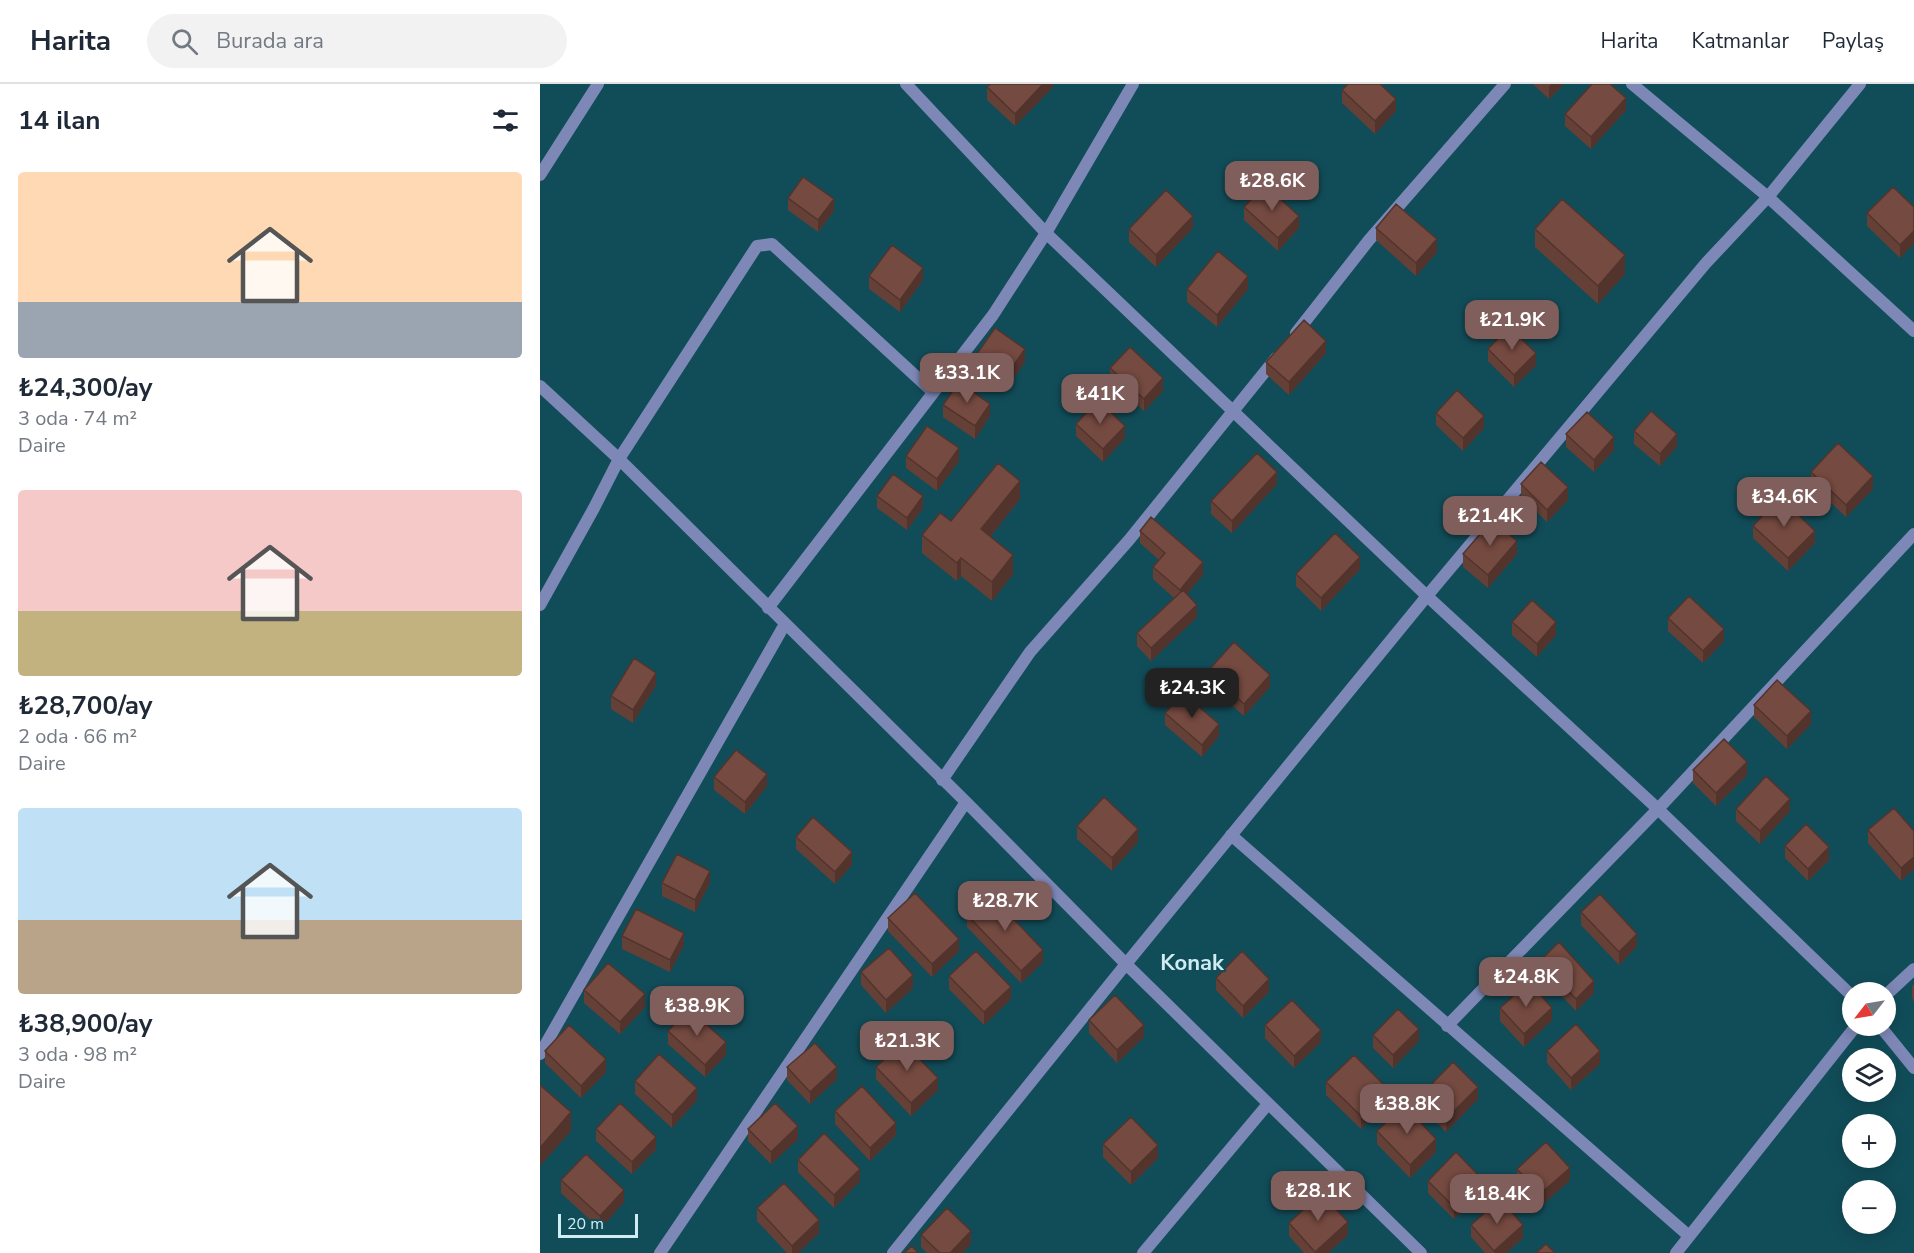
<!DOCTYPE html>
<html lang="tr">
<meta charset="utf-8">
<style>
body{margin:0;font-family:"Nunito Sans",sans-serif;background:#f2f2f3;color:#1f2937;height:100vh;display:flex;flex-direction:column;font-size:22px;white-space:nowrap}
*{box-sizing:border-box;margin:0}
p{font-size:20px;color:#747a83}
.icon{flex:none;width:33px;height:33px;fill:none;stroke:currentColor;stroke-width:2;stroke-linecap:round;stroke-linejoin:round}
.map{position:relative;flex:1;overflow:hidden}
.drawer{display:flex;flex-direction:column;background:#fff;width:540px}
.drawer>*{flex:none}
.needle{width:39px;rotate:239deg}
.tools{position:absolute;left:1302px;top:898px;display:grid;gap:12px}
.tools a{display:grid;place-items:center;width:54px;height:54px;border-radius:50%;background:#fff;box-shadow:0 3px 15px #0003;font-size:30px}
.scale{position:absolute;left:18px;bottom:15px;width:80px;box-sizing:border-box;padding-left:6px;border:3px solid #d0ecf3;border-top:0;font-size:16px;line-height:21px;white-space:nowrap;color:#d0ecf3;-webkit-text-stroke:4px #114d59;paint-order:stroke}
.price{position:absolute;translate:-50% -51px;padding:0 14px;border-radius:12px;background:#7f5e5c;color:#fff;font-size:20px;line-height:39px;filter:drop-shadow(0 2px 3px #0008)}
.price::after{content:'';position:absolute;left:50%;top:36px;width:18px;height:14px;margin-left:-9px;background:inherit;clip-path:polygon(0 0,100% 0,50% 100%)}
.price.active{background:#222;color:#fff}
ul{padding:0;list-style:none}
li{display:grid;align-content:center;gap:12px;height:318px;padding:0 18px}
li span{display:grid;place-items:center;height:186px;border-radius:6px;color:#555}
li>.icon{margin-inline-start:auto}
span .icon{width:108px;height:108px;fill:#fffc;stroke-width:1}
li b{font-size:26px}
h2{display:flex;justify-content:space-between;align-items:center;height:72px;padding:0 18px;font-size:26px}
header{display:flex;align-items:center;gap:36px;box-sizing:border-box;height:84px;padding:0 30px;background:#fff;border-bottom:2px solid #e0e1e3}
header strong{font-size:28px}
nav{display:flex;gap:33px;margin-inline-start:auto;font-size:21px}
.search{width:420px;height:54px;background:#f2f2f3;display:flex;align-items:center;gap:15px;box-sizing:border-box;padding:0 21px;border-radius:33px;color:#747a83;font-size:22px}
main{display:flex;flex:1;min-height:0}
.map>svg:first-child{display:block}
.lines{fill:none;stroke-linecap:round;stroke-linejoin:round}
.minor{stroke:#7e88b7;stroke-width:12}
.wall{fill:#654037}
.shaded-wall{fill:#52342d}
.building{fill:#754a40;stroke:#52342d;stroke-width:1.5}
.labels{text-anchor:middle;stroke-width:4.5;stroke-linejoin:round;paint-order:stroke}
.district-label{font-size:22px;font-weight:bold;fill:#d0ecf3;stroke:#114d59}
</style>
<header>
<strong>Harita</strong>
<div class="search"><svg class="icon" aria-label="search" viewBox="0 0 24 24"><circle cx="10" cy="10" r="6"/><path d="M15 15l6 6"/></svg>Burada ara</div>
<nav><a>Harita</a><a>Katmanlar</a><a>Paylaş</a></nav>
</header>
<main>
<section class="drawer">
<h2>14 ilan<svg class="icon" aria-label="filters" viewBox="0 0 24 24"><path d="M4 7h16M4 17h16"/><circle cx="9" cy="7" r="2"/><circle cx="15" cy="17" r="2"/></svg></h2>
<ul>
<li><span style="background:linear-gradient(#ffd9b3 70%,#9aa5b1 0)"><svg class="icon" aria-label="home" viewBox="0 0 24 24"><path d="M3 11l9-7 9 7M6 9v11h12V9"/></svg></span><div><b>₺24,300/ay</b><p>3 oda · 74 m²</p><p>Daire</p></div></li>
<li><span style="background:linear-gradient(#f6c9c9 65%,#c2b280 0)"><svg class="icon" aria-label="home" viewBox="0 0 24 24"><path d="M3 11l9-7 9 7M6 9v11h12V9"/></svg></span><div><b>₺28,700/ay</b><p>2 oda · 66 m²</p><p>Daire</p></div></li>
<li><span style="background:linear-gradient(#bfe0f5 60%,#b9a48a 0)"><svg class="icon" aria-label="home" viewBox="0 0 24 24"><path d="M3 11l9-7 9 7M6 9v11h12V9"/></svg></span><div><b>₺38,900/ay</b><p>3 oda · 98 m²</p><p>Daire</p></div></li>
</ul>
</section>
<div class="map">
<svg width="1374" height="1169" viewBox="0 0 1374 1169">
<rect width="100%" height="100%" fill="#114d59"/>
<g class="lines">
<path class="minor" d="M366,0L506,149L887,512L1118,725L1312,912
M1092,0L1228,113L1374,247
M0,91L58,0
M756,249L829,156L965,0
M0,302L79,375L426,718L586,880L881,1169
M0,521L54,424L79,375L217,162L232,160L393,308
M228,524L453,231L506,149L593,0
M402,696L490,568L589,456L736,274
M691,751L1149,1152
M1346,911L1374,885
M907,942L1118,725L1374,450
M1340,942L1374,984
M0,970L245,540
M120,1169L426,718
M353,1169L586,880L887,512L1166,179L1228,113L1320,0
M603,1169L728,1020
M1136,1169L1316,942"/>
</g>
<path class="wall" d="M513,0V3L475,42L447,16V3Z
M993,0H1024L1009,15Z
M802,6L856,27L835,50L802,19Z
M1086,26L1051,65L1025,42V30Z
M248,114L294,127L278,148L248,126Z
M704,123L759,144L738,167L704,136Z
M1374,123L1360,174L1327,142V129Z
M653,144L616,183L589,158V145Z
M836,144L897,168L876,192L836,156Z
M995,145L1085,190L1058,220L995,163Z
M329,192L383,196L360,228L329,205Z
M647,205H708L677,243L647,218Z
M948,265L996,281L974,303L948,277Z
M786,269L749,311L726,290V278Z
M434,274L485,278L464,308L434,286Z
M570,284L623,307L604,327L570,296Z
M403,321L450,332L435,355L403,333Z
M896,329L944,344L923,367L896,341Z
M536,340L585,354L563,378L536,352Z
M1094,347L1137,362L1120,382L1094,360Z
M1026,350L1074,366L1054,388L1026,363Z
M366,372L419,377L397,407L366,384Z
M1271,388L1333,405L1306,433L1271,400Z
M737,400L692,449L671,430V417Z
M981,400L1028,416L1007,438L981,412Z
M337,412L383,424L367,446L337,424Z
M480,415L450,453L473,490L452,517L421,492L417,497L382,469V451L411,437Z
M1213,442L1275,459L1248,487L1213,454Z
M600,447L663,491L647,510L657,533L611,577L597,562V549L634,514L613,495V483L619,476L600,459Z
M923,470H977L948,504L923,483Z
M820,485L781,527L756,502V490Z
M1128,534L1184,557L1163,579L1128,547Z
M972,538L1016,551L997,573L972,551Z
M668,587L730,603L704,632L668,600Z
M116,601L93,639L71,625V612Z
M1214,621L1271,640L1247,665L1214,633Z
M625,629L679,652L662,673L625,641Z
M1153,686L1207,691L1176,722L1153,699Z
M174,693L227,702L205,730L174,706Z
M1196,725L1250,727L1220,760L1196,737Z
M537,742L598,758L572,787L537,755Z
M1328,746L1374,747V785L1361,797L1328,759Z
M256,753L312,781L295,800L256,765Z
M1245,762L1289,776L1268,797L1245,774Z
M122,799H170L155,828L122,812Z
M1041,828L1097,862L1079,881L1041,841Z
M427,831L503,878L481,899L427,843Z
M348,834L419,867L392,893L348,847Z
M82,852L144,861L130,888L82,865Z
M1000,877L1054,909L1036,927L1000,889Z
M321,888L373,904L346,929L321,901Z
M409,892L471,915L444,941L409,905Z
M676,894L729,908L703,934L676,906Z
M1374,900V918L1372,914V902Z
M44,906L105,923L80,950L44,919Z
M960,924L1012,936L984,963L960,937Z
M549,936L604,953L577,979L549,949Z
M725,941L781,958L754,984L725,954Z
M128,947L186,971L165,993L128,960Z
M833,951L879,957L853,984L833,964Z
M5,967L66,988L41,1014L5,979Z
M1007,967L1060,980L1031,1006L1007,979Z
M247,983L297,995L270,1020L247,996Z
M336,983L398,1006L371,1032L336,995Z
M95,997L157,1016L132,1044L95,1010Z
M786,998L848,1017L821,1045L786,1011Z
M881,1011L938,1015L906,1048L881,1023Z
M295,1027L356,1051L330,1077L295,1040Z
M56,1045L116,1065L92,1090L56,1057Z
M208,1045L258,1055L231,1080L208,1057Z
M837,1047L896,1068L870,1094L837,1060Z
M563,1060L618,1074L591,1101L563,1073Z
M258,1076L320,1097L294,1124L258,1088Z
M977,1085L1030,1096L1000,1123L977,1097Z
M21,1096L84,1118L60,1145L21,1109Z
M888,1097L942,1107L914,1135L888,1109Z
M217,1124L279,1149L258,1169H247L217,1137Z
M749,1139L808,1151L788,1169H764L749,1152Z
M931,1141L983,1154L966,1169H945L931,1153Z
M381,1151L431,1160L422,1169H387L381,1163Z"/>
<path class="shaded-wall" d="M503,0H513V3L475,42V30Z
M1011,0H1024L1009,15V3Z
M1086,14V26L1051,65V53Z
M856,15V27L835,50V37Z
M294,115V127L278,148V136Z
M653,132V144L616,183V171Z
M759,132V144L738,167V154Z
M1374,147V160L1360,174V161Z
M897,155V168L876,192V179Z
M1085,171V190L1058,220V202Z
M383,184V196L360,228V216Z
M708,192V205L677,243V231Z
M786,257V269L749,311V298Z
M485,265V278L464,308V295Z
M996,269V281L974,303V291Z
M623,294V307L604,327V315Z
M450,320V332L435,355V342Z
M944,332V344L923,367V354Z
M585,342V354L563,378V365Z
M1137,350V362L1120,382V370Z
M1074,353V366L1054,388V376Z
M419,364V377L397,407V395Z
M737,388V400L692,449V437Z
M1333,392V405L1306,433V421Z
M480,397V415L441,464V445Z
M1028,403V416L1007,438V426Z
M383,412V424L367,446V434Z
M1275,447V459L1248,487V474Z
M977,457V470L948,504V491Z
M473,471V490L452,517V498Z
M820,473V485L781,527V514Z
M421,474V492L417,497V479Z
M663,478V491L640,518V506Z
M657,521V533L611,577V564Z
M1016,538V551L997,573V560Z
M1184,545V557L1163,579V567Z
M116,589V601L93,639V626Z
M730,591V603L704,632V620Z
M1271,627V640L1247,665V652Z
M679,640V652L662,673V661Z
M1207,678V691L1176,722V709Z
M227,690V702L205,730V718Z
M1250,715V727L1220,760V747Z
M598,745V758L572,787V774Z
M1289,763V776L1268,797V785Z
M312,768V781L295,800V788Z
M1374,773V785L1361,797V784Z
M170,787V799L155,828V816Z
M144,849V861L130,888V876Z
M1097,850V862L1079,881V868Z
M419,855V867L392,893V880Z
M503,866V878L481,899V887Z
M373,891V904L346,929V916Z
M729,895V908L703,934V922Z
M1054,897V909L1036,927V915Z
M471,903V915L444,941V928Z
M105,910V923L80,950V938Z
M1012,924V936L984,963V950Z
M604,941V953L577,979V966Z
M879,945V957L853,984V971Z
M781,946V958L754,984V972Z
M186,958V971L165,993V981Z
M1060,967V980L1031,1006V994Z
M66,975V988L41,1014V1002Z
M297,983V995L270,1020V1008Z
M398,994V1006L371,1032V1019Z
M938,1003V1015L906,1048V1035Z
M157,1004V1016L132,1044V1031Z
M848,1005V1017L821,1045V1032Z
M31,1028V1047L0,1082V1064Z
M356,1039V1051L330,1077V1064Z
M258,1042V1055L231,1080V1068Z
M116,1053V1065L92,1090V1078Z
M896,1055V1068L870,1094V1081Z
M618,1061V1074L591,1101V1088Z
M1030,1084V1096L1000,1123V1110Z
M320,1085V1097L294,1124V1111Z
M942,1095V1107L914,1135V1123Z
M84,1106V1118L60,1145V1132Z
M279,1136V1149L258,1169H252V1162Z
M808,1138V1151L788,1169H775Z
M983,1141V1154L966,1169H954V1167Z
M431,1147V1160L422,1169H410Z"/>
<path class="building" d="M451,0H503L475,30L447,3Z
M808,0H840L856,15L835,37L802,6Z
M1052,0H1070L1086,14L1051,53L1025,30Z
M263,93L294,115L278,136L248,114Z
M725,101L759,132L738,154L704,123Z
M1353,103L1374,123V147L1360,161L1327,129Z
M626,106L653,132L616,171L589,145Z
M1022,115L1085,171L1058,202L995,145Z
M856,120L897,155L876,179L836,144Z
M352,161L383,184L360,216L329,192Z
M678,167L708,192L677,231L647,205Z
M764,236L786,257L749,298L726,278Z
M969,243L996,269L974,291L948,265Z
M455,244L485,265L464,295L434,274Z
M590,263L623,294L604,315L570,284Z
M419,298L450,320L435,342L403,321Z
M917,306L944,332L923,354L896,329Z
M558,316L585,342L563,365L536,340Z
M1111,327L1137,350L1120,370L1094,347Z
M1047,328L1074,353L1054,376L1026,350Z
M387,342L419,364L397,395L366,372Z
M1298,359L1333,392L1306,421L1271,388Z
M717,369L737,388L692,437L671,417Z
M1001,378L1028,403L1007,426L981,400Z
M458,379L480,397L441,445L473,471L452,498L421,474L417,479L382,451L400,429L411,437Z
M353,390L383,412L367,434L337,412Z
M1240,413L1275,447L1248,474L1213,442Z
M611,433L663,478L640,506L613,483L625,469L600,447Z
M952,436L977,457L948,491L923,470Z
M795,449L820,473L781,514L756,490Z
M643,506L657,521L611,564L597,549Z
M1149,512L1184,545L1163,567L1128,534Z
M992,516L1016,538L997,560L972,538Z
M694,558L730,591L704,620L668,587Z
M94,574L116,589L93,626L71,612Z
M1237,596L1271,627L1247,652L1214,621Z
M643,609L679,640L662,661L625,629Z
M1184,655L1207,678L1176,709L1153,686Z
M196,666L227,690L205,718L174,693Z
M1226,692L1250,715L1220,747L1196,725Z
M564,713L598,745L572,774L537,742Z
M1354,724L1374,747V773L1361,784L1328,746Z
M273,733L312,768L295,788L256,753Z
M1266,740L1289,763L1268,785L1245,762Z
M137,770L170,787L155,816L122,799Z
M375,809L419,855L392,880L348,834Z
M449,809L503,866L481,887L427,831Z
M1060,810L1097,850L1079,868L1041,828Z
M96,825L144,849L130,876L82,852Z
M1019,858L1054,897L1036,915L1000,877Z
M349,864L373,891L346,916L321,888Z
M436,867L471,903L444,928L409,892Z
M702,867L729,895L703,922L676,894Z
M68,879L105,910L80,938L44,906Z
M989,898L1012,924L984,950L960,924Z
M575,911L604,941L577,966L549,936Z
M752,916L781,946L754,972L725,941Z
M149,925L186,958L165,981L128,947Z
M858,925L879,945L853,971L833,951Z
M1036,940L1060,967L1031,994L1007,967Z
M29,941L66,975L41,1002L5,967Z
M363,958L398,994L371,1019L336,983Z
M275,959L297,983L270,1008L247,983Z
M119,970L157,1004L132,1031L95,997Z
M814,971L848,1005L821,1032L786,998Z
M913,978L938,1003L906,1035L881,1011Z
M0,1001L31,1028L0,1064Z
M322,1002L356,1039L330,1064L295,1027Z
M80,1019L116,1053L92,1078L56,1045Z
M235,1019L258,1042L231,1068L208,1045Z
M864,1021L896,1055L870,1081L837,1047Z
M591,1033L618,1061L591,1088L563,1060Z
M284,1049L320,1085L294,1111L258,1076Z
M1006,1058L1030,1084L1000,1110L977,1085Z
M916,1068L942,1095L914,1123L888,1097Z
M46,1070L84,1106L60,1132L21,1096Z
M244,1099L279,1136L252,1162L217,1124Z
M781,1109L808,1138L775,1168L749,1139Z
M960,1115L983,1141L954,1167L931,1141Z
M407,1124L431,1147L410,1169H400L381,1151Z
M1006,1160L1015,1169H996Z
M372,1162L378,1169H364Z"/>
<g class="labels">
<g class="district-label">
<text x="652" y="886">Konak</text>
</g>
</g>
</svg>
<div class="tools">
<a><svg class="needle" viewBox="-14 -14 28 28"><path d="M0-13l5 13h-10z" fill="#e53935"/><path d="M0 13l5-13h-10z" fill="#747a83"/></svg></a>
<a><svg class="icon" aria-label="layers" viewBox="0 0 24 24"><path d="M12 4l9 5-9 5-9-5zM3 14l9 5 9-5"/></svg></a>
<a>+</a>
<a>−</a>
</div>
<div class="scale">20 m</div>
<b class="price" style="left:732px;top:128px">₺28.6K</b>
<b class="price" style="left:972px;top:267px">₺21.9K</b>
<b class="price" style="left:427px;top:320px">₺33.1K</b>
<b class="price" style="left:560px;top:341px">₺41K</b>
<b class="price" style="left:1244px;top:444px">₺34.6K</b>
<b class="price" style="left:950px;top:463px">₺21.4K</b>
<b class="price active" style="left:652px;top:635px">₺24.3K</b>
<b class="price" style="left:465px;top:848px">₺28.7K</b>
<b class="price" style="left:986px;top:924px">₺24.8K</b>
<b class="price" style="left:157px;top:953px">₺38.9K</b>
<b class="price" style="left:367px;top:988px">₺21.3K</b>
<b class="price" style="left:867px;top:1051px">₺38.8K</b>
<b class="price" style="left:778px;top:1138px">₺28.1K</b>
<b class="price" style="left:957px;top:1141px">₺18.4K</b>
</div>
</main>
